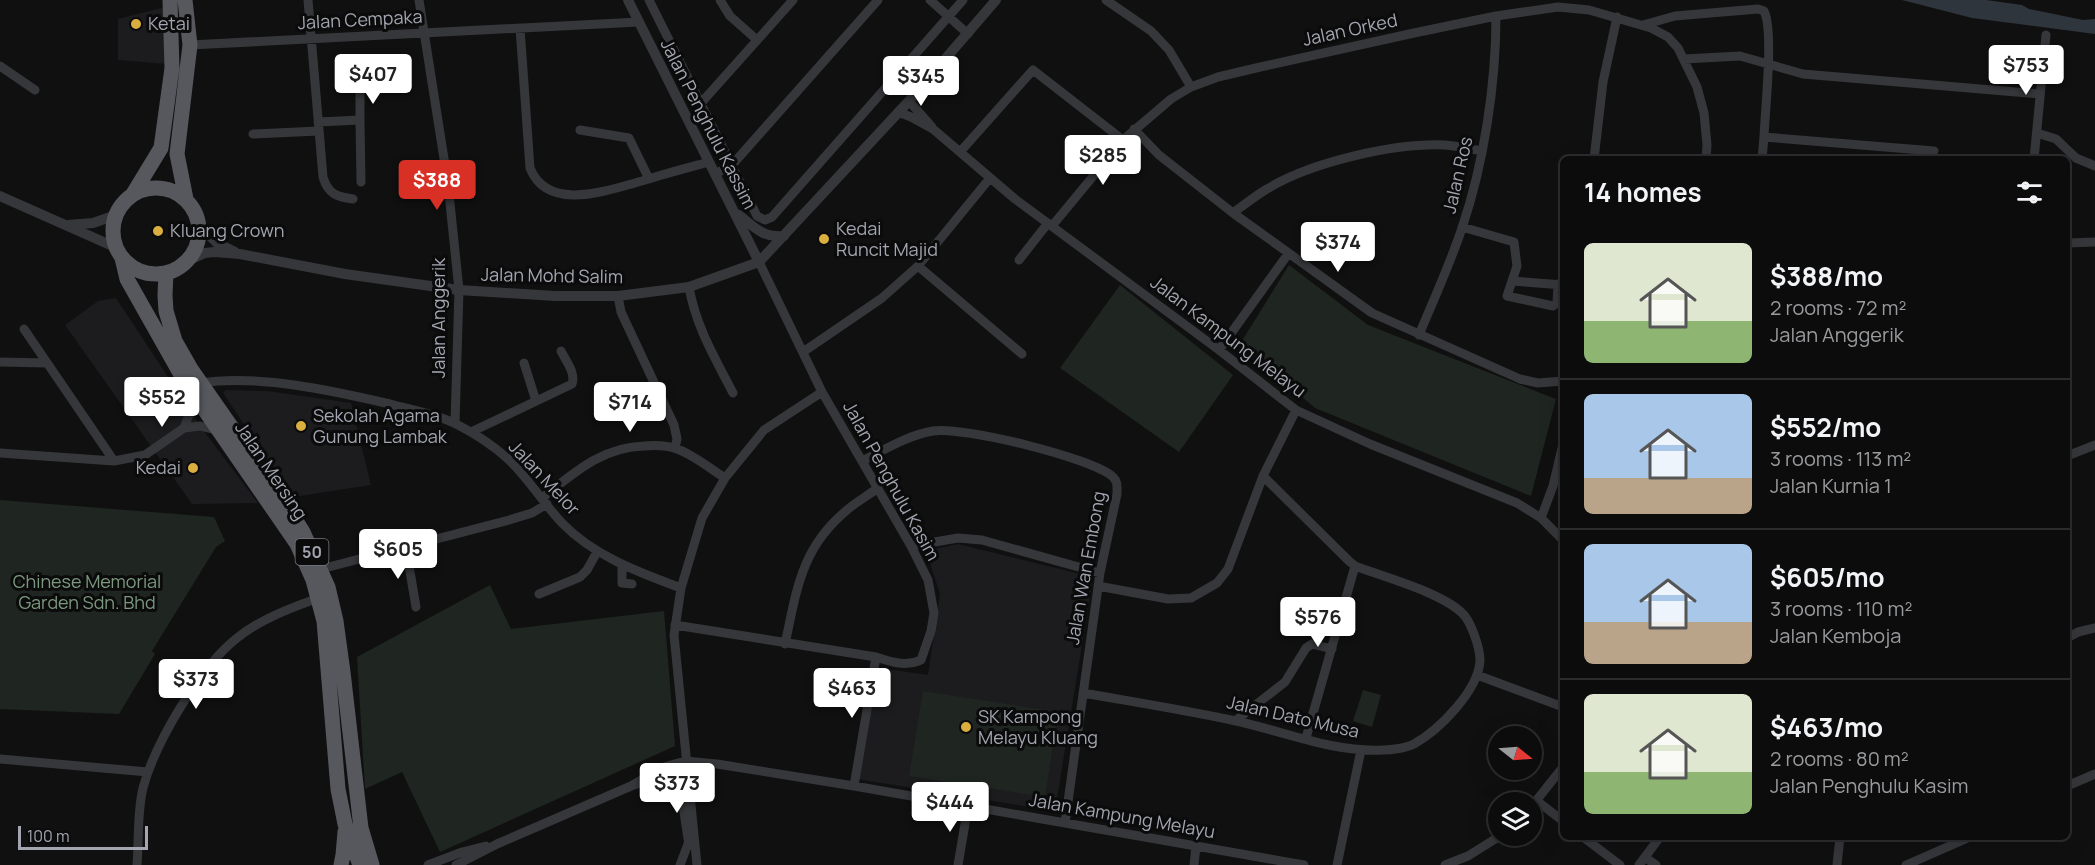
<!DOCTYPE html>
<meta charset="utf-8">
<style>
body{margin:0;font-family:Manrope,sans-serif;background:#1a1a1b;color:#f1f3f6;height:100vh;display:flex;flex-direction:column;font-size:22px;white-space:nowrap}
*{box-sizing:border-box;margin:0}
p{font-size:20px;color:#9a9b9d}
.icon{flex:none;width:33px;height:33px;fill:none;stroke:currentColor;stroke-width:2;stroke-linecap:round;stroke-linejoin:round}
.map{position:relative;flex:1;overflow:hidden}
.panel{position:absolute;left:1560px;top:156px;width:510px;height:684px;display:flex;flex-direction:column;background:#0c0c0d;border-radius:9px;box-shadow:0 6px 24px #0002,0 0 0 2px #2c2c2e}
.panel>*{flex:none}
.needle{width:39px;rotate:107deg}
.fabs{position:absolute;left:1488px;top:726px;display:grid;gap:12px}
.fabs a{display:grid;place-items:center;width:54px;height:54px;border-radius:50%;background:#0c0c0d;box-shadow:0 6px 24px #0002,0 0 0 2px #2c2c2e;font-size:30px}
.scale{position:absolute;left:18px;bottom:15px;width:130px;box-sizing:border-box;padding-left:6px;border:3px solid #a3a6b0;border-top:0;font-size:16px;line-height:21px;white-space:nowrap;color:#a3a6b0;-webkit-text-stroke:4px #0b0b0c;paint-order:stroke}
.price{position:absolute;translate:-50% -51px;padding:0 14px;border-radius:6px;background:#fff;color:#222;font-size:20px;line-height:39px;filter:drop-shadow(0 2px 3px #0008)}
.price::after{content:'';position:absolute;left:50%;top:36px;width:18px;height:14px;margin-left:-9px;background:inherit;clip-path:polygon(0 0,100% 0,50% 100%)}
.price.current{background:#d93025;color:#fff}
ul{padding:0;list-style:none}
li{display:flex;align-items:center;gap:18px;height:150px;padding:0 24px}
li+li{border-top:2px solid #2c2c2e}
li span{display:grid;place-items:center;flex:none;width:168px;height:120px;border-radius:9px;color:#555}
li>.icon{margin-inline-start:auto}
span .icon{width:72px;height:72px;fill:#fffc;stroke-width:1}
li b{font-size:26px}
h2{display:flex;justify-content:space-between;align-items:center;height:72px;padding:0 24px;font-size:26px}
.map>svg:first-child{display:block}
.built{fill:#1c1c1e}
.green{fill:#1f2520}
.water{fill:#2f353c}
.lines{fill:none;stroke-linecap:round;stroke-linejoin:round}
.minor{stroke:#36373a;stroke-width:9}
.tertiary{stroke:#36373a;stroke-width:10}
.trunk{stroke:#56585d;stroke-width:15}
.poi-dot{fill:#daae3f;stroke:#0b0b0c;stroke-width:2}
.labels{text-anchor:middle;stroke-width:6;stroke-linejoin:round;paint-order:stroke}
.shield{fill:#0b0b0c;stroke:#75787f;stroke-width:1.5}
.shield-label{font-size:16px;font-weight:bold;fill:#a3a6b0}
.street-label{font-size:18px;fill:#a3a6b0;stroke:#0b0b0c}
.poi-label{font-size:18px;fill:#a3a6b0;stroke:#0b0b0c;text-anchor:start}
.park-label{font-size:18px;fill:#7c997f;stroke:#0b0b0c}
</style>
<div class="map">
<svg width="2095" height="865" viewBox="0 0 2095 865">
<rect width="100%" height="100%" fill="#101011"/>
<path class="built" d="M165,7L167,64L118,60V19Z
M116,298L203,430L258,503L192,504L65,325L98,301Z
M226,390L267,391L351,403L371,485L293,497L223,393Z
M958,544L1093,577L1055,811L857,779L872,667L928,675L940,594L926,551Z"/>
<path class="green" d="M1289,265L1368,325L1556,399L1531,496L1315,408L1240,344Z
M1120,285L1233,375L1179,452L1060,368Z
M0,500L214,517L225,541L216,547L152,651L155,654L119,714L0,709Z
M490,585L511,629L664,611L675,746L440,852L402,772L365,789L357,657Z
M1363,690L1381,695L1372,727L1353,721Z
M923,691L1058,712L1045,797L909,776Z"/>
<path class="water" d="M1902,0H1986L2022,5L2029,9L2083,20L2095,19V34L1972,18Z"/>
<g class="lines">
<path class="minor" d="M308,0L323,177C328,194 337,197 353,199
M419,0L448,184L459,290L455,423
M649,0L757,216L765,220L772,217L963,0
M720,0L730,16L757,40
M930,0L968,34
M1106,0L1151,31L1169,50L1191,87
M1643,25L1675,16L1758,9L1764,11C1774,30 1765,111 1764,137
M520,28L530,168C548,213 608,190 642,181C664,174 687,168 709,162
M190,45L639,22
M1684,59L1740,56L1803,74L2040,94
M0,66L35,90
M909,101L932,127
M701,103L793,0
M898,112L911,117L933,129L1015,199L1219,350L1296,410L1370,444L1517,503L1541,518L1563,540
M360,120V89
M318,122L360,120L361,182
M1134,129L1159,155L1233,213L1372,313L1520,379L1538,383L1563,381
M580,130L629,138L649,179
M2037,133L2056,139L2076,158L2095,166
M253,134L319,131
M960,152L1033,70L1123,140
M1594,159L1603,82L1617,17
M1762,159L1764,137L1934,151
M2034,159L2046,35
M715,174L732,165L878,0
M1233,213C1244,205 1255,196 1267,189C1311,162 1394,143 1445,145C1457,146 1470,149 1482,151
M1052,226L1123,140L1171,99L1191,87L1218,77L1256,68L1414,33L1496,16L1558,7L1589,10L1651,28L1668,37L1678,48L1697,87L1704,113L1707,145L1706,159
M1462,227L1514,242L1517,266L1512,281L1563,285
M2067,243L2095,242
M1019,260L1048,223
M918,266L1022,354
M1512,281L1507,296L1553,306L1557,303L1558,284
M689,287C696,327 715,358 733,393
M618,296L621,312L674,425L677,439L675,448
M24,329L114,461
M1419,335C1434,299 1450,264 1462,228C1484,163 1496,84 1496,16
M1219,350L1288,254
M803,352L882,298L918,266L990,178
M0,362L47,363
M524,363L536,401
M201,383C258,374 334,391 390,404C412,410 436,414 456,424C474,433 494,446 509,460C529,479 543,503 562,523C594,556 638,572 681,588
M184,428L200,426L220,431
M471,432L572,384C576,373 566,361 561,351
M0,453L114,461L145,455L184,428L190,412L186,388
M2067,456L2095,445
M862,461C884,450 908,435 933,431C962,426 1093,458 1113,477C1118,482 1117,487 1117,494L1100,573L1065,823
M542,498C574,473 602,447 644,446C655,445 666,445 677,449C694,455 709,468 725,478
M1541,518L1553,486L1563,444
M911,546L958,538L982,540L1100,573
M406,548L416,607
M622,565V583L632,584
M321,569L509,520L532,513L547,504
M1098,586L1168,599L1191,598L1217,583L1228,569L1263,476L1296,410
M539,594L580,577L587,570L597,552
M675,625L876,657C891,662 906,667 921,660L931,631L934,613L928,580L911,546L822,392L759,262
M2067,638L2078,632L2095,628
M785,644C797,589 801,548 847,510C856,502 867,496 878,488
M1477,675L1563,707
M1083,693C1134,702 1185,710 1236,721C1282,731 1335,753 1383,750C1392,750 1406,748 1414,744C1439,730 1478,691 1480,661C1480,652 1477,642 1474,634C1471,627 1469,620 1463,614C1443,593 1384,577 1355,566L1349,561L1263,476
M1235,721L1285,682L1306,648L1312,644L1332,649
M1306,738L1355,566
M0,759L148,772
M631,786L664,767L685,761L717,764L854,786L1304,865
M854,786L876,657
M2067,786L2095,774
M1537,801L1563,821
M1532,806L1563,767
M1583,837L1620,865
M1646,858L1656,865
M137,865C139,840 137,812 143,788C155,743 200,667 237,638C259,620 292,607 319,598
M428,865L462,852L486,846
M456,865L497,844L631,786L657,777L666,778L675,783L682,799L689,845
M680,865L688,844
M697,865L674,635L681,588L702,518L725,478L764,430L822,392
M958,865L968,806
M1194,865L1196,846
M1337,865L1361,750
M1445,865L1468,856L1500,836
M1639,865L1660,837
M1837,865L1840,837
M1906,865L1970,837"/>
<path class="tertiary" d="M628,0L759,262
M0,196L117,248
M739,215C754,227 763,238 784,236
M68,225L93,223L116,215
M199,225L217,243L235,252
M187,261L205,253L214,252L240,254L345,274L459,290L555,296H618L689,287L759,262L909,101L996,0"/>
<path class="trunk" d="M185,0L190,45L177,154L186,199
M113 231a43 43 0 1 1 86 0a43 43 0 1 1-86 0Z
M133,194L161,148L172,68L170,0
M122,258L127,279L184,380L297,544L313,580L324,621L338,789L345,824L360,865
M166,273L165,295L166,311L175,341L191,369L286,505L303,532L328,587L336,621L343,672L361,828L372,865
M341,865L343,855L345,832"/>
</g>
<g class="poi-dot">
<circle cx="136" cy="24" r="6"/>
<circle cx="158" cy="231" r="6"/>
<circle cx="824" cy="239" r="6"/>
<circle cx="301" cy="426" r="6"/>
<circle cx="193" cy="468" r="6"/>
<circle cx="966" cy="727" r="6"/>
</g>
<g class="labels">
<rect class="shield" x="295.5" y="539" width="33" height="26" rx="4.5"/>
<g class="shield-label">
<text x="312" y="558">50</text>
</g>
<g class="street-label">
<text transform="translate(360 20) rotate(-3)" y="6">Jalan Cempaka</text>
<text transform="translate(1350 30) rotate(-12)" y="6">Jalan Orked</text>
<text transform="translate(708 124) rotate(63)" y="6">Jalan Penghulu Kassim</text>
<text transform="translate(1458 175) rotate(-77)" y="6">Jalan Ros</text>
<text transform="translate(552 276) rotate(1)" y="6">Jalan Mohd Salim</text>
<text transform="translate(439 318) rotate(-90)" y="6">Jalan Anggerik</text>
<text transform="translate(1228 337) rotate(37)" y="6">Jalan Kampung Melayu</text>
<text transform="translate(271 471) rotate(56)" y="6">Jalan Mersing</text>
<text transform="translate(544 478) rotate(47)" y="6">Jalan Melor</text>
<text transform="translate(891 481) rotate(61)" y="6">Jalan Penghulu Kasim</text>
<text transform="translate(1086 568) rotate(-80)" y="6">Jalan Wan Embong</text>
<text transform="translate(1293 717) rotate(13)" y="6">Jalan Dato Musa</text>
<text transform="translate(1122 816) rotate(10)" y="6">Jalan Kampung Melayu</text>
</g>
<g class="poi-label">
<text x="148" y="30">Ketai</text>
<text x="836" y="235">Kedai<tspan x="836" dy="21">Runcit Majid</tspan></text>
<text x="170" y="237">Kluang Crown</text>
<text x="313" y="422">Sekolah Agama<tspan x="313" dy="21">Gunung Lambak</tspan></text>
<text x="181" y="474" text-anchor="end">Kedai</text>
<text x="978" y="723">SK Kampong<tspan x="978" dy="21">Melayu Kluang</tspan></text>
</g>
<g class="park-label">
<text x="87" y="588">Chinese Memorial<tspan x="87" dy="21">Garden Sdn. Bhd</tspan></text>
</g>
</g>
</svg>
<div class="fabs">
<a><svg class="needle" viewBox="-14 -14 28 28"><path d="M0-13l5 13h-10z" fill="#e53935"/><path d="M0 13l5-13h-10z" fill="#9a9b9d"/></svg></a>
<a><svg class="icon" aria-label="layers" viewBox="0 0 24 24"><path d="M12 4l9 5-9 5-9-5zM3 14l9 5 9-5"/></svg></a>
</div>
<div class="scale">100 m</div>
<b class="price" style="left:2026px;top:96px">$753</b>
<b class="price" style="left:373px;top:105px">$407</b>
<b class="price" style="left:921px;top:107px">$345</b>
<b class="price" style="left:1103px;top:186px">$285</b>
<b class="price current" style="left:437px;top:211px">$388</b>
<b class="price" style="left:1338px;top:273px">$374</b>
<b class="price" style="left:162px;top:428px">$552</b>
<b class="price" style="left:630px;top:433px">$714</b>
<b class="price" style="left:398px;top:580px">$605</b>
<b class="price" style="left:1318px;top:648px">$576</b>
<b class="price" style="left:196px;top:710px">$373</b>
<b class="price" style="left:852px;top:719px">$463</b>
<b class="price" style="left:677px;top:814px">$373</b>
<b class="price" style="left:950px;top:833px">$444</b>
<section class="panel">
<h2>14 homes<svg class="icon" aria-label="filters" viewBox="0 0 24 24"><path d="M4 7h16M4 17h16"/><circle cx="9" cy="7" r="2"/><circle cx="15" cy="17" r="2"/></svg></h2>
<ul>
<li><span style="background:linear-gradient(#dfe7d0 65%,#8fb573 0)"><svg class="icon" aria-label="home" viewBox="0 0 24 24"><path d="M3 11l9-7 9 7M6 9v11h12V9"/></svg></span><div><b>$388/mo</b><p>2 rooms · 72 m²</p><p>Jalan Anggerik</p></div></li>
<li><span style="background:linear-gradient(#a9c7e8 70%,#b9a48a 0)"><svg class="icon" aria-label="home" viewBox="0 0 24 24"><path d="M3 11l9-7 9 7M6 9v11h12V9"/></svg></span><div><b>$552/mo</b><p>3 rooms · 113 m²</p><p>Jalan Kurnia 1</p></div></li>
<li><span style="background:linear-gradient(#a9c7e8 65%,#b9a48a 0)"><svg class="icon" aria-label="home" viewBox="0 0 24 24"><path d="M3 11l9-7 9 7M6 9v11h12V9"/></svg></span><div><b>$605/mo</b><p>3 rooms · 110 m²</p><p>Jalan Kemboja</p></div></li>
<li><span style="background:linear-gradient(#dfe7d0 65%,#8fb573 0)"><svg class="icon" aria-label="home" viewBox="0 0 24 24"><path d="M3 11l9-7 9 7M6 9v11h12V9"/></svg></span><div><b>$463/mo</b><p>2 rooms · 80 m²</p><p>Jalan Penghulu Kasim</p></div></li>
</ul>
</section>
</div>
